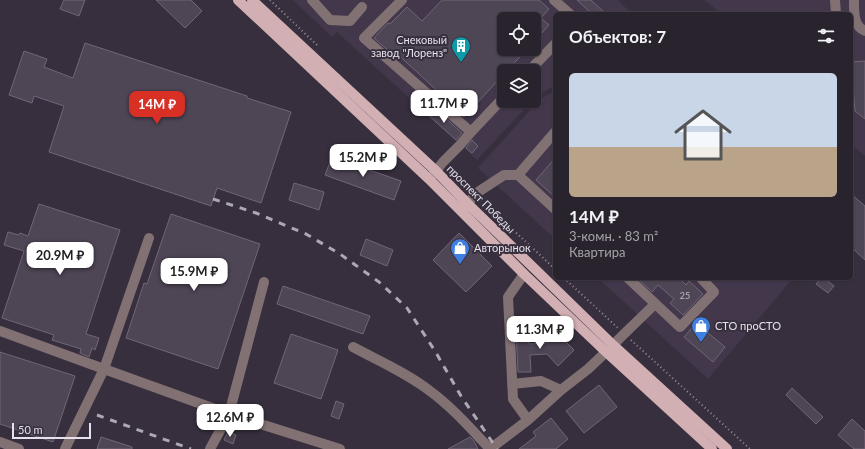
<!DOCTYPE html>
<html lang="ru">
<meta charset="utf-8">
<style>
body{margin:0;font-family:Lato,sans-serif;background:#312b36;color:#f1f3f6;height:100vh;display:flex;flex-direction:column;font-size:15px;white-space:nowrap}
*{box-sizing:border-box;margin:0}
p{font-size:13px;color:#a5a4aa}
.icon{flex:none;width:22px;height:22px;fill:none;stroke:currentColor;stroke-width:2;stroke-linecap:round;stroke-linejoin:round}
.map{position:relative;flex:1;overflow:hidden}
.details{position:absolute;left:553px;top:12px;width:300px;height:268px;display:flex;flex-direction:column;background:#29232e;border-radius:6px;box-shadow:0 1px 3px #0004,0 0 0 1px #45404a}
.details>*{flex:none}
.controls{position:absolute;left:497px;top:12px;display:grid;gap:8px}
.controls a{display:grid;place-items:center;width:44px;height:44px;border-radius:6px;background:#29232e;box-shadow:0 1px 3px #0004,0 0 0 1px #45404a;font-size:20px}
.scale{position:absolute;left:12px;bottom:10px;width:79px;box-sizing:border-box;padding-left:4px;border:2px solid #e6e1ea;border-top:0;font-size:11px;line-height:14px;white-space:nowrap;color:#e6e1ea;-webkit-text-stroke:3px #372f3e;paint-order:stroke}
.price{position:absolute;translate:-50% -34px;padding:0 9px;border-radius:8px;background:#fff;color:#222;font-size:13px;line-height:26px;filter:drop-shadow(0 1px 2px #0008)}
.price::after{content:'';position:absolute;left:50%;top:24px;width:12px;height:9px;margin-left:-6px;background:inherit;clip-path:polygon(0 0,100% 0,50% 100%)}
.price.current{background:#d93025;color:#fff}
ul{padding:0;list-style:none}
li{display:grid;align-content:center;gap:8px;height:212px;padding:0 16px}
li span{display:grid;place-items:center;height:124px;border-radius:6px;color:#555}
li>.icon{margin-inline-start:auto}
span .icon{width:72px;height:72px;fill:#fffc;stroke-width:1}
li b{font-size:17px}
h2{display:flex;justify-content:space-between;align-items:center;height:48px;padding:0 16px;font-size:17px}
.map>svg:first-child{display:block}
.built{fill:#43374c;fill-rule:evenodd}
.building{fill:#4e4555;stroke:#706677}
.lines{fill:none;stroke-linecap:round;stroke-linejoin:round}
.path{stroke:#968f9b;stroke-width:2;stroke-dasharray:1 3;stroke-linecap:butt}
.minor{stroke:#827173;stroke-width:10}
.major{stroke:#d2afb2;stroke-width:10}
.rail{stroke:#aea8b3;stroke-width:3;stroke-dasharray:7 7;stroke-linecap:butt}
.labels{text-anchor:middle;stroke-width:4;stroke-linejoin:round;paint-order:stroke}
.number-label{font-size:9px;fill:#c0bac5}
.poi-label{font-size:11px;fill:#e6e1ea;stroke:#372f3e;text-anchor:start}
.street-label{font-size:11px;fill:#e6e1ea;stroke:#372f3e}
</style>
<div class="map">
<svg width="865" height="449" viewBox="0 0 865 449">
<rect width="100%" height="100%" fill="#372f3e"/>
<path class="built" d="M293,0H618L632,14H555V86L539,94L534,99V71H504V101H532L477,160L337,32L332,37ZM504,19H534V49H504Z
M704,0H865V156L851,144V14H722Z
M555,91V239L478,168L540,99Z
M598,278H793L708,379Z"/>
<path class="building" d="M64,0H85L79,16L60,9Z
M156,0H191L202,11L185,28Z
M442,0H539L549,9L541,18L549,25L534,42V19H504V49H527L507,71H504V74L464,117L441,97L443,96L394,51L391,53L374,38L388,23L390,24L407,7L422,21Z
M577,0H591L606,14H592Z
M85,43L247,96V98L291,112L261,203L217,188L211,206L49,152L64,106L34,96L32,103L9,95L24,51L47,59L44,67L73,78Z
M865,61V119L855,111L853,87L851,88V62Z
M433,107L462,133L456,140L427,114Z
M472,140L478,146L472,153L466,148Z
M332,157L401,181L394,200L325,175Z
M555,158V197L536,180Z
M294,183L324,192L319,210L289,200Z
M851,194L865,206V260L851,247Z
M39,204L120,230L86,334L99,338L95,350L92,348L89,357L80,353L81,349L52,340L54,335L2,318L24,251L4,245L8,232L19,235L20,233L28,236Z
M171,214L260,244L218,369L126,338L144,283L147,284Z
M459,233L492,266L466,292L433,260Z
M366,239L393,250L387,266L360,255Z
M637,278H679L686,285L689,281L703,294L683,315L670,303L674,299L658,285L652,292Z
M821,278H824L834,286L828,293L816,284Z
M283,286L370,316L363,334L277,304Z
M696,323L725,347L713,362L684,337Z
M528,330L529,344L547,343L557,333L574,350L558,366L547,354L530,355L531,372H518L516,331Z
M291,334L338,350L321,399L274,383Z
M0,352L75,376L53,442L0,424Z
M599,385L617,407L584,433L566,411Z
M792,388L823,417L816,424L786,395Z
M336,401L344,404L339,419L331,416Z
M551,418L568,439L556,449H519L536,436L533,432Z
M852,419L865,431V449H854L838,435Z
M228,432L236,435L233,444L224,440Z
M101,437L132,447V449H97Z
M470,437L474,441L478,449H448Z"/>
<g class="lines">
<path class="path" d="M270,0L318,46
M450,169L468,187
M481,200L555,269
M564,278L618,328
M631,340L750,449"/>
<path class="minor" d="M312,0L330,20L350,21L362,7
M402,0L364,38L471,132
M554,0L570,14
M835,0L836,14
M854,0C854,11 853,26 865,31
M529,71L555,44
M518,175L555,209
M431,177L443,162L460,145L471,132L504,97
M463,210L475,194L504,175H518L555,132
M524,274L508,297L513,399L528,420
M628,278L680,327L714,292L701,278
M264,282L229,414L340,449
M0,331L104,369L229,414L210,449
M353,347C379,361 407,373 430,391C453,408 471,429 490,449
M512,384L541,381L561,390
M0,442L19,449
M65,449L104,369L149,238
M490,449L528,420L561,390L588,369L606,352L624,334L655,304"/>
<path class="major" d="M238,0L429,179L524,274L606,352L712,449
M252,0L436,171L468,204L613,345L727,449"/>
<path class="rail" d="M213,199L256,213L306,234L340,254L379,282L407,308L435,351L461,396L497,449
M97,415L191,449"/>
</g>
<defs>
<symbol id="building-pin" viewBox="-11 -11 22 30"><path d="M0 17L-7.5 6A9.5 9.5 0 1 1 7.5 6Z" fill="#0f9aa8" stroke="#372f3e"/><path d="M-4-6H4V6H1V3H-1V6H-4ZM-2.5-4.3h1.7v1.8h-1.7ZM.8-4.3h1.7v1.8H.8ZM-2.5-1h1.7V.8h-1.7ZM.8-1h1.7V.8H.8Z" fill="#fff"/></symbol>
<symbol id="shop-pin" viewBox="-11 -11 22 30"><path d="M0 17L-7.5 6A9.5 9.5 0 1 1 7.5 6Z" fill="#3f7fe0" stroke="#372f3e"/><path d="M-5-2.5h2.3a2.7 3.5 0 0 1 5.4 0H5L5.5 6h-11ZM-1.5-2.5h3a1.5 2.3 0 0 0-3 0Z" fill="#fff"/></symbol>
</defs>
<g fill-rule="evenodd">
<use href="#building-pin" x="450" y="35" width="22" height="30"/>
<use href="#shop-pin" x="449" y="237" width="22" height="30"/>
<use href="#shop-pin" x="690" y="315" width="22" height="30"/>
</g>
<g class="labels">
<g class="number-label">
<text x="685" y="299">25</text>
</g>
<g class="poi-label">
<text x="447" y="44" text-anchor="end">Снековый<tspan x="447" dy="13">завод "Лоренз"</tspan></text>
<text x="474" y="252">Авторынок</text>
<text x="715" y="330">СТО проСТО</text>
</g>
<g class="street-label">
<text transform="translate(481 199) rotate(45)" y="4">проспект Победы</text>
</g>
</g>
</svg>
<div class="controls">
<a><svg class="icon" aria-label="locate" viewBox="0 0 24 24"><circle cx="12" cy="12" r="6"/><path d="M12 2v4M12 18v4M2 12h4M18 12h4"/></svg></a>
<a><svg class="icon" aria-label="layers" viewBox="0 0 24 24"><path d="M12 4l9 5-9 5-9-5zM3 14l9 5 9-5"/></svg></a>
</div>
<div class="scale">50 m</div>
<b class="price" style="left:444px;top:124px">11.7M ₽</b>
<b class="price current" style="left:157px;top:125px">14M ₽</b>
<b class="price" style="left:363px;top:178px">15.2M ₽</b>
<b class="price" style="left:60px;top:276px">20.9M ₽</b>
<b class="price" style="left:194px;top:292px">15.9M ₽</b>
<b class="price" style="left:540px;top:350px">11.3M ₽</b>
<b class="price" style="left:230px;top:438px">12.6M ₽</b>
<section class="details">
<h2>Объектов: 7<svg class="icon" aria-label="filters" viewBox="0 0 24 24"><path d="M4 7h16M4 17h16"/><circle cx="9" cy="7" r="2"/><circle cx="15" cy="17" r="2"/></svg></h2>
<ul>
<li><span style="background:linear-gradient(#c9d6e8 60%,#b9a48a 0)"><svg class="icon" aria-label="home" viewBox="0 0 24 24"><path d="M3 11l9-7 9 7M6 9v11h12V9"/></svg></span><div><b>14M ₽</b><p>3-комн. · 83 m²</p><p>Квартира</p></div></li>
</ul>
</section>
</div>
